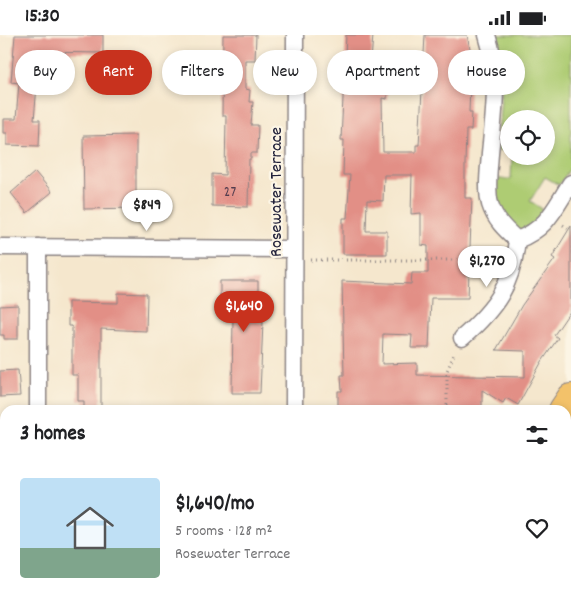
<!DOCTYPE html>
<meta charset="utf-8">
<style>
body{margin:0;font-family:Dekko,sans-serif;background:#f6f6f6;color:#202124;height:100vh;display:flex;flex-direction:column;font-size:19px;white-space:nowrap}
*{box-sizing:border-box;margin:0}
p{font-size:16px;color:#757577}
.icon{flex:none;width:28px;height:28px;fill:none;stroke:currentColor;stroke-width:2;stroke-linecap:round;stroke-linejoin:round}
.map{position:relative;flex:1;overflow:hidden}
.details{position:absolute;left:0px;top:370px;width:571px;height:196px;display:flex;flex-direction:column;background:#fff;border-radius:15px 15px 0 0;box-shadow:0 2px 8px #0003}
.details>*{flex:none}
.top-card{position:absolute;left:15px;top:15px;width:541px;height:45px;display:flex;gap:10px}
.controls{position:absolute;left:500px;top:75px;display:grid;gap:10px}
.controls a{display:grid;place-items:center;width:55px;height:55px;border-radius:50%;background:#fff;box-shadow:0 2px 8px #0003;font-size:25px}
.price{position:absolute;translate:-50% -42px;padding:0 11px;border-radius:18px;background:#fff;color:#222;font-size:16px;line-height:32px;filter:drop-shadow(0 1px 2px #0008)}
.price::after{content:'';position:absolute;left:50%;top:30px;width:15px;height:11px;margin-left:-8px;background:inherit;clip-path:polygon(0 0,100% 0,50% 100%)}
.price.selected{background:#c8321e;color:#fff}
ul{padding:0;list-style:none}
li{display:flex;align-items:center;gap:15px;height:125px;padding:0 20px}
li span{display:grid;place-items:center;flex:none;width:140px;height:100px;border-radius:5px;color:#555}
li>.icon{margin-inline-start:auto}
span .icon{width:60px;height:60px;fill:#fffc;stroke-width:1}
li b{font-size:21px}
h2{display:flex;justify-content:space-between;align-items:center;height:60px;padding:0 20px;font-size:21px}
.tag{padding:0 18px;border-radius:22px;background:#fff;box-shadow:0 2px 8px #0003;font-size:18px;line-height:45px}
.tag.selected{background:#c8321e;color:#fff}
.status{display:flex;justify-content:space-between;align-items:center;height:35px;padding:0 25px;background:#fff;direction:ltr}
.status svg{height:14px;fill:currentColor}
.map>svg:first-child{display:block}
.green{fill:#aecc73;stroke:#687757}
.building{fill:#e28f86}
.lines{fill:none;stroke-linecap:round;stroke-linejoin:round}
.street-casing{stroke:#8c8484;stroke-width:19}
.highway-casing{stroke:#8c8484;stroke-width:30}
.path{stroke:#8c8484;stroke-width:3;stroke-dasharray:1 4;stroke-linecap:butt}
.street{stroke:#fff;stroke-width:16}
.highway{stroke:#f3c26a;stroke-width:28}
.labels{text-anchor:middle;stroke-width:4.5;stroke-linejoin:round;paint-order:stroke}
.number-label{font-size:15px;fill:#523d4e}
.street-label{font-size:18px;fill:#22223b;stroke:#fcf5e5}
</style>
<div class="status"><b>15:30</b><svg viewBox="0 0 49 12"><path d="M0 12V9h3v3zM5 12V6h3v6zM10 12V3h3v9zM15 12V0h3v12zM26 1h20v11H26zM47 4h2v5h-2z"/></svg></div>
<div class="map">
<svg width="571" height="566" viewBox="0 0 571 566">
<rect width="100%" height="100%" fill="#fcf5e5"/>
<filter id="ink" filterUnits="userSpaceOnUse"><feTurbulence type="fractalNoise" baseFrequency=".02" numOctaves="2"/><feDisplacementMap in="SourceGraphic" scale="10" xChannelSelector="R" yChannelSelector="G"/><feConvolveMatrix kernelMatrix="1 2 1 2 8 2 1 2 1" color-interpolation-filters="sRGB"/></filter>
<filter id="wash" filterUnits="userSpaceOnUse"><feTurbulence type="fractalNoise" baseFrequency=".0096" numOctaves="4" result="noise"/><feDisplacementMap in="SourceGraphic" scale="20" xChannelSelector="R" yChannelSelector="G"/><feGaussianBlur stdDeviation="1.12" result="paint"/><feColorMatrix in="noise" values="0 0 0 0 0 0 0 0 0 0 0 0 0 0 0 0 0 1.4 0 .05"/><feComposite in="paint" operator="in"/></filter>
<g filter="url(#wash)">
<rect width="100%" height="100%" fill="#f5e7cd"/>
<path class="green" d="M494,0H571V132L559,150L545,142L530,166L541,173L542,178L531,191L519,195C500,185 494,164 494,144H511L512,121H546V84H509V116L497,115L503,34Z
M326,561H401L398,566H326Z"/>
<g id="blocks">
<path class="building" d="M15,0H103V18L40,17L34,85H40L39,111L7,110V98H4V84H16L19,48L11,47Z
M223,0H256L255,25H245V54L250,55L249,67H253L251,90H258L257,118H251V124H249L248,172L212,171V139L225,140L226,81H222Z
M346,0H373L370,39L388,40L387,64L382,63L383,117H416V110H419L425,0H467L471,19L469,77H472L471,95H466L465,129V163H472L468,263H431L429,313H411L412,300L383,299L382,329L417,328V340L525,342V316L496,315L522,270L555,224L552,222L571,191V275L554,300L558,303L541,328L518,370L506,363L503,368L482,355V375H338V356H342L341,340H344L342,246L411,249L412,238H428V211L421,210V178L411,179L412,140H384L383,166L367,165L366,196H387V219H343V183H347L350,140H343L344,105H341Z
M136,100V173L84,174L83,101Z
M35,137L52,157L27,178L11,158Z
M220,246H258V287H263L260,358H232L233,282H220Z
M118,258L147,259L146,296L101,294V375H84V366H78V340H72V291H68V267L118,268Z
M18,270V304H4V300H0V271Z
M18,335L20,361L0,362V336Z"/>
</g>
</g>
<g filter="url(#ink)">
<use href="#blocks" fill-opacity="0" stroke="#8c8484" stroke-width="1"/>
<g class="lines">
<defs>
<path id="street" d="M487,0C500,40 494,78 490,118C489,134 486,154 490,169C495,185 505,194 517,205
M517,205C548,193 554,174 571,148
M0,212L294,214
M38,212V375
M462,303C496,273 512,251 517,205
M294,375L295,0
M38,561V566
M293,561V566"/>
<path id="highway" d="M563,375L571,363
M566,426L571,419
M441,566L444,561
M476,566L479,561"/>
</defs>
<use href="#street" class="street-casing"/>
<use href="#highway" class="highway-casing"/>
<path class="path" d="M563,190L571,195
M311,225H481L497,227
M447,375V336L455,317
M335,561V566"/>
<use href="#street" class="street"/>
<use href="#highway" class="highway"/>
</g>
</g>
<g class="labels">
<g class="number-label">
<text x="230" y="161">27</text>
</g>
<g class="street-label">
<text transform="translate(275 157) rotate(-90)" y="6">Rosewater Terrace</text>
</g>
</g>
</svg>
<div class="controls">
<a><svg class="icon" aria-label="locate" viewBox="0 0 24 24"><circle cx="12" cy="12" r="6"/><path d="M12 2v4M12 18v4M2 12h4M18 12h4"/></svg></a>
</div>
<b class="price" style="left:147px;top:197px">$849</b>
<b class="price" style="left:487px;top:253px">$1,270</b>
<b class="price selected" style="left:244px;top:298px">$1,640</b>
<div class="top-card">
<a class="tag">Buy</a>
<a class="tag selected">Rent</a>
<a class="tag">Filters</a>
<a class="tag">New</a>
<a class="tag">Apartment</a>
<a class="tag">House</a>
</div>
<section class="details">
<h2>3 homes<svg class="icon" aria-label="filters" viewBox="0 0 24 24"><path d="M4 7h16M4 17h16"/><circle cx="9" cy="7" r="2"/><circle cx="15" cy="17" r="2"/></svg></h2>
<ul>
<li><span style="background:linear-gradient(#bfe0f5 70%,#7fa58c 0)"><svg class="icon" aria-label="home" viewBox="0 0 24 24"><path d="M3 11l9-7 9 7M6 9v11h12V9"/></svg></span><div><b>$1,640/mo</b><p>5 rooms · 128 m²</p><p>Rosewater Terrace</p></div><svg class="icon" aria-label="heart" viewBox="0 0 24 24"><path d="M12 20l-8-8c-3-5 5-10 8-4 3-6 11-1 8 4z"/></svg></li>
</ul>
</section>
</div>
